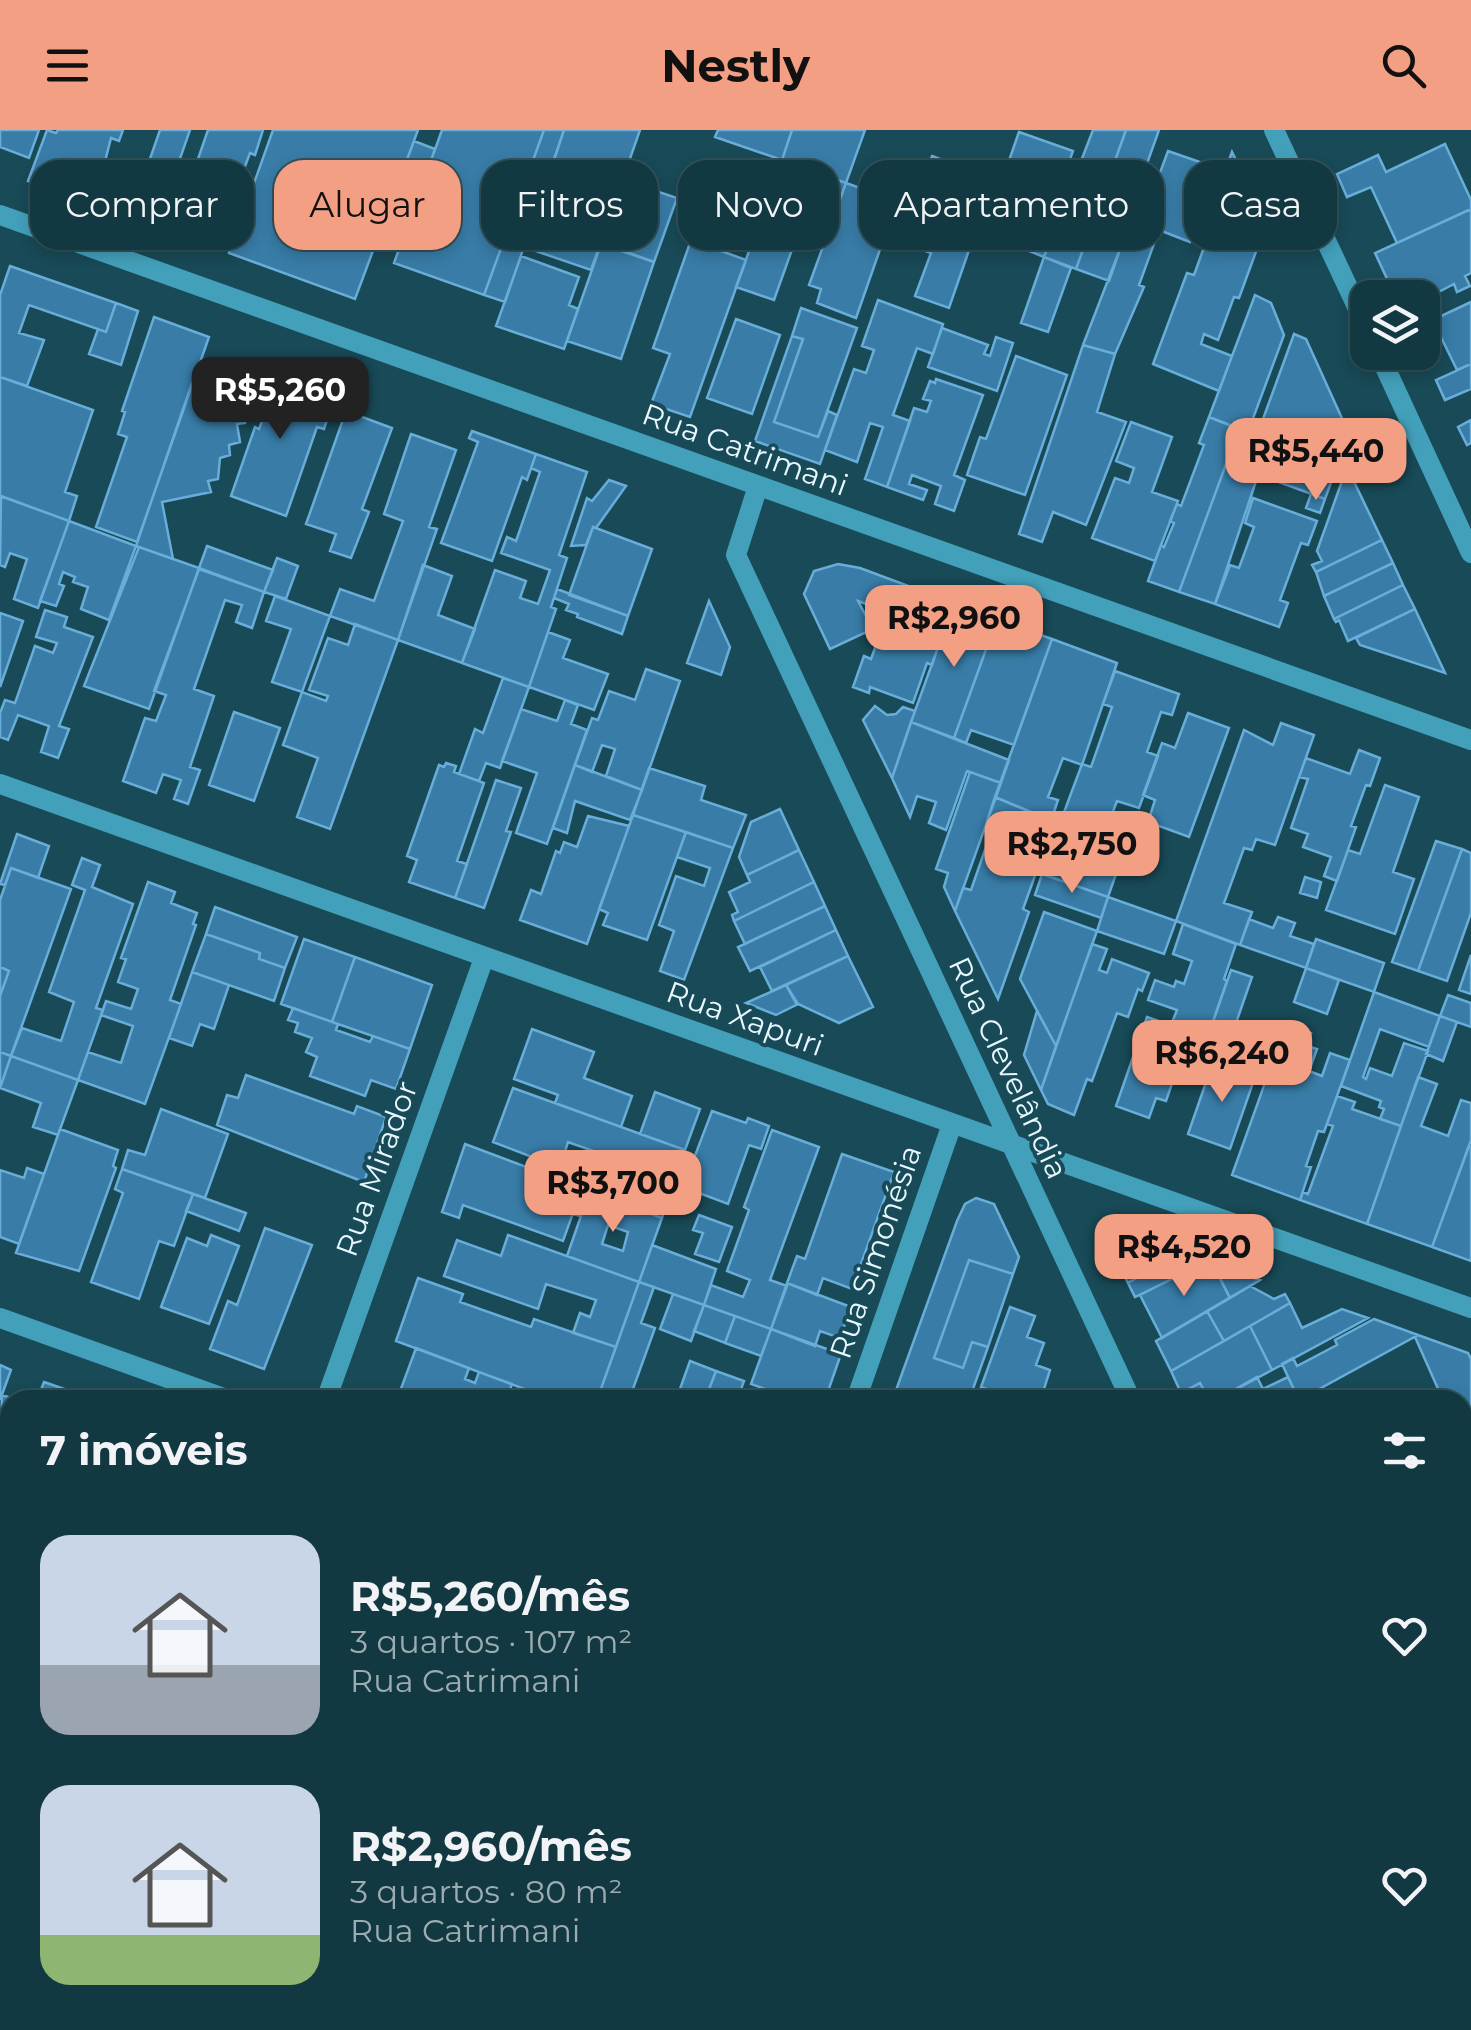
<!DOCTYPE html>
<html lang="pt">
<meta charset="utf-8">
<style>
body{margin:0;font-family:Montserrat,sans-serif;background:#1f434c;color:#f1f3f6;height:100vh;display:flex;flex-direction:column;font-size:38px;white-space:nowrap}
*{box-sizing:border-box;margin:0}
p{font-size:32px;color:#9cacb1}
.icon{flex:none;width:55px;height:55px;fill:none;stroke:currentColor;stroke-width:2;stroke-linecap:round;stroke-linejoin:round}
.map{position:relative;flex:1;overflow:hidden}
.panel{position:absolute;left:0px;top:1260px;width:1472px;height:640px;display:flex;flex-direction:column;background:#123841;border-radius:30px 30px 0 0;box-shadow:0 5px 15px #0003,0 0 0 2px #31525a}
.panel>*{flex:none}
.top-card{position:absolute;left:30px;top:30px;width:1412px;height:90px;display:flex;gap:20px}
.controls{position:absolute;left:1350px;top:150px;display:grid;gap:20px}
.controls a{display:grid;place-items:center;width:90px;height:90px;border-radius:20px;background:#123841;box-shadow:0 5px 15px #0003,0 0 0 2px #31525a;font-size:50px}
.price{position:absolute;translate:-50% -85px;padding:0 22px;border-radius:20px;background:#f39f84;color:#111;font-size:32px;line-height:65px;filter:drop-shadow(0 2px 5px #0008)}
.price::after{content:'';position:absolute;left:50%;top:60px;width:30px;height:22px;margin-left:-15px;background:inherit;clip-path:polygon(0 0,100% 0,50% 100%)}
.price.selected{background:#222;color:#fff}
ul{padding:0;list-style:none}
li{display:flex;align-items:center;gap:30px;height:250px;padding:0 40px}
li span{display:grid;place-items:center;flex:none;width:280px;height:200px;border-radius:30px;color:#555}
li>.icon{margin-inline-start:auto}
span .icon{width:120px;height:120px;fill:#fffc;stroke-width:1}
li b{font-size:42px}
h2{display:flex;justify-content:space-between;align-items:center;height:120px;padding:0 40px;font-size:42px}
.chip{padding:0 35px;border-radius:30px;background:#123841;box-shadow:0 5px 15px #0003,0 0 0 2px #31525a;font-size:35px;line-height:90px}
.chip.selected{background:#f39f84;color:#111}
header{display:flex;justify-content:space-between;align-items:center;height:130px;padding:0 40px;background:#f39f84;color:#111;font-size:45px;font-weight:700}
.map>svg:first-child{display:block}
.building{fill:#387ca7;stroke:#69add9;stroke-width:2.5;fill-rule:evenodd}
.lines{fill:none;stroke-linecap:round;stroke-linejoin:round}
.street{stroke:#43a0ba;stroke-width:20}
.labels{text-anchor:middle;stroke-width:8;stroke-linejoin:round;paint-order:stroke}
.street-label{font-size:30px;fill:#e8f8fe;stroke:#184a57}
</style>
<header><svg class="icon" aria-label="menu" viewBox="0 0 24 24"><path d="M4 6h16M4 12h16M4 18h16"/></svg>Nestly<svg class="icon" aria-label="search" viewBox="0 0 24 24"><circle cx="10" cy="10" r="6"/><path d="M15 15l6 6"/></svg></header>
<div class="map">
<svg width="1471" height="1900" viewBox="0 0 1471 1900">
<rect width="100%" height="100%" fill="#184a57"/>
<path class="building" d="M0,0H39L29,28L0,17Z
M47,0L56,3L58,0H123L119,11L111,8L99,55L57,40L50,59L28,51Z
M160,0H190L168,63L174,66L160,107L127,95Z
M208,0H263L255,25L250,23L223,96L180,81Z
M273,0H418L355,169L229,123Z
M442,0H544L484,165L394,133Z
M544,0H564L505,172L484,165Z
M564,0H640L591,140L524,117L540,71L586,87L593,67L547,51Z
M718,0H792L782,30L715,7Z
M792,0H865L846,53L782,30Z
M1093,0H1126L1076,139L1044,127Z
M1126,0H1159L1124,98L1127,100L1109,151L1076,139Z
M1019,2L1073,21L1051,83L1059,85L1044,127L977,100L992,60L998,62Z
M414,11L435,19L422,56L400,48Z
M1445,14L1471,70V79L1397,113L1371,57L1347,67L1337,44L1378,25L1386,42Z
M1168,21L1217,38L1190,112L1159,100L1139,155L1144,157L1115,224L1083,215L1130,93L1140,97Z
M1232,22L1246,50L1228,98L1207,90Z
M932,26L977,43H983L986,36L999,41L977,100L913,77Z
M782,30L819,44L774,170L736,157Z
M832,48L846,53L832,91L816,86Z
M623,50L677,68L654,132L624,121L635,90L612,82Z
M846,53L877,64L863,101L884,108L856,188L817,173L821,159L809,155Z
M911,76L976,100L949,178L915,166L931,123L898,111Z
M1471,79V143L1465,146L1470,156L1457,162L1454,154L1431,166L1435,174L1422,179V168H1396L1375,123Z
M1211,98L1257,119L1239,168L1234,167L1218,210L1204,204L1201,214L1232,226L1219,261L1153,234L1187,143L1194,145Z
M691,110L746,130L690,287L651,274L670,224L653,218Z
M601,114L654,132L621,229L567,211Z
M521,126L579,147L569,175L578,179L564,219L496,196Z
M1044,127L1071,138L1048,202L1021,193Z
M10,136L116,173L106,202L29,175L19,203L44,210L27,256L0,247V165Z
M1255,165L1271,173L1284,205L1248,302L1209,287Z
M878,170L943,194L933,224L917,218L893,285L910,291L887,357L865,349L883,297L870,293L857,332L825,320L854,239L866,243L874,220L862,216Z
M1471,172V234L1457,240L1436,197L1422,204V179L1430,175L1437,188Z
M116,173L138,181L121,235L89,224L98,199L106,202Z
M801,178L857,198L818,307L774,292L803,209L792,206Z
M154,187L209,207L137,412L96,397L127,307L118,304L125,282L122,281Z
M736,189L780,205L752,284L707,268Z
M942,198L988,215L984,224L990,226L996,207L1013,213L997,261L928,237Z
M1294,204L1306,209L1345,295L1340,307L1326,303L1323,311L1263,289Z
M792,206L803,209L774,292L818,307L828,281L837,285L820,334L755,311Z
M1083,215L1115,224L1097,282L1126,292L1086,395L1053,382L1042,412L1019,404Z
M1016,226L1067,245L1025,365L967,345L980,307L986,309Z
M272,229L307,241L299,265L325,275L323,278L330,281L324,299L317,297L286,386L231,366L255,297L259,299L274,260L263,256Z
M1471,234V259L1445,270L1436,250Z
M0,247L93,280L65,362L77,366L69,391L0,366Z
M213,247L215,253L235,248L245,293L237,294L240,312L229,315L230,325L220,328L218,349L208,351L211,362L162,372L173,429L136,416L192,253Z
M936,249L983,265L954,345L965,350L954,381L935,374L941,356L912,345L909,354L927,360L923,370L887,357L914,278L927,282L931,271L923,269L930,251L935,253Z
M346,281L392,298L362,379L369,382L351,428L330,421L336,404L306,394Z
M1209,287L1239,299L1179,462L1148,451L1161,415L1164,417L1174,393L1170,391L1177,374L1181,376L1204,315L1199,313Z
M1471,290V313L1467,315L1458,297Z
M1131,292L1172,307L1152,362L1178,371L1155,431L1092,408L1115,348L1129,353L1134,338L1116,331Z
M1239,299L1274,312L1266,334L1262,333L1215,474L1179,462Z
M472,301L536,324L527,350L522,347L492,431L441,413L478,312L469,308Z
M1326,303L1347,310L1325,369L1262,346L1274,312L1317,328Z
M411,304L456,320L429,397L437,399L398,510L330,486L340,459L374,471L403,391L384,384Z
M536,324L587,342L559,425L567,428L551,477L556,479L529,557L462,533L495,440L526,451L520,468L538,474L550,440L501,423L507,407L516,411L540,342L531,338Z
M1347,337L1382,410L1316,442L1312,435L1322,431L1317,421Z
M609,350L626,356L596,398L593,397L586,415L571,416L587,368L592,371Z
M1311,364L1325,369L1320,383L1306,378Z
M1,366L69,391L38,478L14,469L27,429L10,423L5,437L0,435Z
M1253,368L1317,391L1308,415L1301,413L1280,470L1288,473L1279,497L1215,474L1230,435L1239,438L1254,397L1245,393Z
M69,391L136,416L109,490L81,479L88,457L73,452L75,447L63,442L59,454L64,456L56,476L40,471Z
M593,397L652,419L628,486L569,465Z
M1382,410L1393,433L1324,466L1316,442Z
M207,416L273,440L264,462L199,438Z
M139,417L199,438L149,579L84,556Z
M277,428L298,436L286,469L264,462Z
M1393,433L1403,455L1334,489L1324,466Z
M838,434L860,438L954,473L943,502L858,471L873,499L830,519L804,464L814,441Z
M423,435L452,446L438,485L475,499L462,533L398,510Z
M199,439L264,462L252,498L236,492L242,475L225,470L194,559L214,566L190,637L200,640L188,674L174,669L181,650L163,644L156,663L123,651L145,588L156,591L166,565L154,561Z
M1403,455L1415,479L1348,511L1339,490L1336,492L1334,489Z
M557,459L628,486L622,504L577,487L578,484L566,480L569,474L554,468Z
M275,466L330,486L302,562L272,552L291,499L266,491Z
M709,471L730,517L721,545L687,533Z
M954,473L997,489L954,608L911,592Z
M1415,479L1445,543L1360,515L1356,508Z
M45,480L67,487L64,497L93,507L59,596L69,599L58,628L41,622L49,596L18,585L8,610L0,607V583L5,570L15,573L35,516L53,523L57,513L36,507Z
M888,482L943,502L932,535L927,533L913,573L870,557L869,563L853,557L864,526L871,529Z
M0,483L23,491L0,557Z
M997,489L1052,509L1014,615L971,600L966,613L954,608Z
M355,494L398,510L330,699L297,687L318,628L283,615L302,562L326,571L328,566L309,560L328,508L348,515Z
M548,502L570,510L563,528L608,544L594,580L529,557Z
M1052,509L1117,533L1082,635L1063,628L1048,667L1058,670L1051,691L995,667Z
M646,539L680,551L642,660L606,646L615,619L602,615L592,642L575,635L592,588L598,590L609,561L635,570Z
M1115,541L1179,564L1172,585L1161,582L1147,622L1158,626L1139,678L1117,671L1109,692L1086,684L1083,692L1063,685L1082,634L1091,637L1112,577L1103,574Z
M503,548L529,557L500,638L486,633L479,651L459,644L475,599L483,603Z
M565,570L578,575L571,594L587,600L547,714L516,703L537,643L502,631L521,579L557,591Z
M875,576L887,585L896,584L903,577L915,581L892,648L863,590Z
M234,582L280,598L254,671L209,655Z
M1188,583L1229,598L1189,707L1148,692L1155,670L1143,665L1162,613L1175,618Z
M911,592L1009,630L1001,653L967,641L946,700L929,693L936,672L917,666L910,687L892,648Z
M1281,593L1314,605L1275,715L1256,709L1252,720L1244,718L1224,773L1252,782L1240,815L1176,791L1244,600L1273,615Z
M1359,620L1380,628L1370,656L1366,655L1351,696L1356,697L1337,751L1324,746L1331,727L1303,717L1308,704L1291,698L1308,649L1299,647L1306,628L1350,644Z
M446,633L456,636L454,642L484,653L457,731L467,734L455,768L409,752L417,730L407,726L439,635L444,637Z
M575,635L642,660L630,690L575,671L567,703L553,698Z
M649,638L705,656L701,670L746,685L733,718L633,685Z
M970,642L1001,653L955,781L944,757L948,743L936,739Z
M496,650L521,658L506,701L511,702L484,778L455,768Z
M1385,655L1419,667L1393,742L1414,749L1395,804L1326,780L1348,720L1360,724Z
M995,667L1060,694L1052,717L1046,715L1023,779L1029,782L998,869L955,781L963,758L971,760L994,694L987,691Z
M780,679L799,720L747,745L739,727L751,692Z
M633,685L686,702L647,810L603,795L608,783L599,779Z
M588,686L629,696L587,814L520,790L531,760L541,764L556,721L560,723L564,712L577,717Z
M686,702L733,718L684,850L660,841L674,801L659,795L676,746L704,756L710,738L677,727Z
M17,704L49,716L38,748L11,738L5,755L0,754Z
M1436,711L1462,719L1418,841L1392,832Z
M1112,719L1118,721L1116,728L1121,730L1108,767L1042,744L1048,726L1092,741L1099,723L1110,727Z
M1462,719L1471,723V783L1447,851L1418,841Z
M799,720L814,752L734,791L732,785L738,782L729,762L750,752L747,745Z
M82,728L100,735L92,757L133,774L96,878L103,880L78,950L11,926L22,898L61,911L74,872L49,862L85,760L72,755Z
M11,738L71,759L11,926L0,922V866L9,841L0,837V770Z
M1042,744L1108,767L1101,788L1035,765Z
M1305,747L1321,752L1317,768L1300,763Z
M148,752L175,762L171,773L197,783L193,794L196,795L170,870L181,874L145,974L78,950L88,922L121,933L133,896L101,885L106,871L131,879L138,859L118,852L126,829L121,828Z
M814,752L825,776L745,814L734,791Z
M1108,767L1176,791L1164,824L1097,801Z
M825,776L836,800L750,841L738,817Z
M215,777L297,807L285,838L259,829L260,823L206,804Z
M1044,782L1097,801L1056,916L1020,849Z
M1278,787L1295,793L1290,806L1314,814L1306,838L1240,815L1249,789L1273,798Z
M1183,794L1236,814L1224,849L1227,851L1196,940L1180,934L1191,902L1171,895L1177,880L1148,870L1155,850L1174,857L1176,851L1184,854L1192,831L1173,824Z
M836,800L848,826L772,861L760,837Z
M206,804L260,823L259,829L285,838L274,871L192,842Z
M304,809L355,827L332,892L281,874Z
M1316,809L1384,833L1374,862L1306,838Z
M1092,814L1107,819L1099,840L1107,843L1112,829L1149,843L1142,861L1138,859L1128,887L1117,883L1092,951L1087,949L1074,985L1048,974L1041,960Z
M1471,825V864L1459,860Z
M848,826L873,877L839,893L796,873L786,855Z
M355,827L432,855L410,919L332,892Z
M0,837L9,841L0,866Z
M1306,838L1339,850L1327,884L1294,872Z
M1231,840L1252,847L1227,919L1206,912Z
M192,842L229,855L214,899L200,894L192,916L169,908Z
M786,855L798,874L776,885L746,873Z
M1374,862L1440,886L1429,917L1380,899L1363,947L1366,949L1370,938L1392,946L1404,913L1428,921L1401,996L1380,989L1384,979L1379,977L1381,971L1341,956Z
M1448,865L1471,873V897L1440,886Z
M293,878L338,894L336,900L370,912L373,906L410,919L396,959L371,950L365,966L310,946L317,927L306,922L312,908L295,902L298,893L288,890Z
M1037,881L1056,916L1041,960L1024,925Z
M1440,886L1457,892L1443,931L1426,924Z
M1147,887L1179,898L1165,938L1176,942L1166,971L1156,968L1149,988L1116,976Z
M1286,894L1311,903L1307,916L1317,919L1309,941L1322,946L1330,923L1350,930L1324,1002L1318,1001L1306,1036L1311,1037L1300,1070L1232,1045Z
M532,899L594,922L584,948L632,966L621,997L555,973L558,965L514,949Z
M0,922L11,926L0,958Z
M11,926L78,950L58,1005L33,997L41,973L0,958Z
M1213,932L1255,947L1230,1019L1188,1004Z
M246,945L354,984L357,976L386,987L364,1052L217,995L227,965L238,968Z
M1418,947L1437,954L1421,996L1448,1006L1461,970L1471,973V1010L1432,1117L1367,1094Z
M513,958L685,1020L662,1088L628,1076L639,1048L619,1041L615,1051L598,1045L605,1025L568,1012L561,1034L541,1027L540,1030L493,1012Z
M655,962L700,979L685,1020L640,1004Z
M1337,966L1355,972L1352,979L1401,996L1367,1094L1300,1070L1303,1062L1308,1064L1333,996L1327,994Z
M161,979L228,1004L205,1068L122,1039L128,1020L145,1025Z
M712,981L746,993L748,988L769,996L761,1019L749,1015L728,1074L683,1057Z
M60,999L118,1020L113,1036L116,1038L79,1141L16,1123Z
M772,1000L819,1017L770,1150L787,1156L771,1199L704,1175L711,1155L743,1167L750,1150L727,1141L749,1080L744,1077Z
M465,1014L582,1058L563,1111L463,1075L459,1088L442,1082Z
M1469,1016L1471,1017V1131L1432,1117Z
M842,1024L894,1042L852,1159L823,1148L817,1165L787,1153L797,1126L805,1129Z
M27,1038L44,1044L19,1114L0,1107V1040L24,1048Z
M122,1039L193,1064L174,1116L159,1111L139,1169L91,1152L123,1063L115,1059Z
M582,1058L662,1088L639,1152L567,1126L581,1086L572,1084ZM608,1095L628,1102L623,1121L602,1114Z
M193,1064L246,1083L239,1101L186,1081Z
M976,1068L994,1074L1019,1127L1013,1144L969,1130L934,1228L963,1238L972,1212L988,1217L969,1270H913L895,1263L957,1091L965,1074Z
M699,1085L732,1097L719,1132L695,1124L703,1103L693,1100Z
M265,1098L312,1115L264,1239L210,1219L228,1171L237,1175Z
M1130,1104L1164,1117L1180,1122L1128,1153L1113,1122Z
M211,1105L239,1116L209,1194L161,1177L187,1108L207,1116Z
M508,1105L639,1152L616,1217L573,1203L580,1183L590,1187L596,1170L546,1154L538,1179L444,1146L457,1110L501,1126Z
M652,1115L716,1139L704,1175L639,1152Z
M1173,1127L1182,1144L1135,1167L1128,1153Z
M969,1130L1013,1144L988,1217L972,1212L963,1238L934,1228Z
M1199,1135L1216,1140L1230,1168L1162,1208L1140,1165Z
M1223,1137L1260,1150L1230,1168L1216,1141Z
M418,1148L463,1164L460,1172L531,1197L534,1189L616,1217L597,1270H554L396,1211Z
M639,1152L654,1157L641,1193L655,1198L629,1270H597Z
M787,1153L851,1177L840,1208L820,1201L815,1216L771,1199Z
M1250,1156L1274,1169L1285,1164L1290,1173L1224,1211L1207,1181Z
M673,1164L704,1175L691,1211L660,1199Z
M1290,1173L1302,1198L1342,1179L1368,1188L1272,1240L1250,1196Z
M704,1175L735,1186L725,1213L694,1201Z
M1010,1177L1035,1186L1027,1207L1044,1213L1036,1235L1050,1240L1044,1259L1058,1264L1055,1270H990L992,1261L981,1257Z
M1207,1181L1224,1211L1171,1241L1156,1211Z
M735,1186L771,1199L761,1226L725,1213Z
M1374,1189L1418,1205L1299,1270L1282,1234L1293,1228L1297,1236L1337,1215L1335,1210Z
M1250,1196L1272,1240L1216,1270H1209L1200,1253L1181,1263L1171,1241Z
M771,1199L841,1224L825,1270H812L789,1263L788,1267L751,1254Z
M1418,1205L1468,1223L1471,1229V1292L1467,1294L1471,1303V1333L1462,1314V1270H1443L1415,1207Z
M416,1218L469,1238L465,1249L475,1253L479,1242L512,1254L506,1270H414L399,1264Z
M690,1231L716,1241L705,1270H676Z
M0,1235L11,1240L0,1270Z
M716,1241L744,1251L737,1270H705Z
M1257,1247L1263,1259L1288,1247L1299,1270H1216Z
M44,1252L96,1270H37Z
M1200,1253L1209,1270H1185L1181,1263Z
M749,1261L772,1269V1270H745Z
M2,1265L17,1270H10V1324L0,1352Z
M1462,1314L1471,1333V1341L1462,1345Z
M1471,1394V1426L1462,1430V1398Z
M0,1405L10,1409L7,1459L0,1456Z
M1471,1426V1451L1462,1455V1430Z
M0,1481L10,1485L9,1536L0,1533Z
M1471,1481V1503L1462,1507V1486Z
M1471,1511V1581L1462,1585V1516Z
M0,1533L10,1536V1565L2,1587L10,1590L7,1601L0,1599Z
M1471,1595V1661L1462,1665V1599Z
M0,1626L10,1629V1664L1,1681Z
M1471,1672V1734L1462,1738V1676Z
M0,1681L6,1683L1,1698L8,1701L10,1696V1750L0,1747Z
M1471,1750V1817L1462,1821V1754Z
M10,1763V1824L4,1835L0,1833V1769L8,1772Z
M1471,1817V1832L1462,1836V1821Z
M0,1833L10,1837V1890H60L56,1900H0Z
M190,1890H287L284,1900H217Z
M350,1890H373L370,1900H350L347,1899Z
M373,1890H379L399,1897L398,1900H370Z
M379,1890H410L407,1900Z
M463,1890H578L595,1896L593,1900H459Z
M686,1890H727L724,1900H682Z
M727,1890H771L798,1900H724Z
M845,1890H871L895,1899L899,1890H935L932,1900H841Z
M935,1890H965L961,1900H932Z
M993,1890H1032L1028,1900Z
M1034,1890H1186L1183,1900H1042L1032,1897Z"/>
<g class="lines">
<path class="street" d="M1274,0L1368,200
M0,85L1471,610
M1378,222L1471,423
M758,356L736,425L1131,1270
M0,654L1471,1178
M0,1188L229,1270
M326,1270L484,828
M856,1270L952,994
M1425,1890L1430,1900
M101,1900L105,1890
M634,1900L638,1890
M1233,1900L1237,1890"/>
</g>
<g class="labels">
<g class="street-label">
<text transform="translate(745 320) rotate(20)" y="10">Rua Catrimani</text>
<text transform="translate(745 889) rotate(20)" y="10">Rua Xapuri</text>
<text transform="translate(1008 938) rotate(65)" y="10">Rua Clevelândia</text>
<text transform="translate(377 1039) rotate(-70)" y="10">Rua Mirador</text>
<text transform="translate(876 1122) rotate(-71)" y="10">Rua Simonésia</text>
</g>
</g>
</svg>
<div class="controls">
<a><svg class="icon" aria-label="layers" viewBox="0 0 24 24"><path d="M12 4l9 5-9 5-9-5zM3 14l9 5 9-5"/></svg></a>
</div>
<b class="price selected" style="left:280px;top:312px">R$5,260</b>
<b class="price" style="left:1316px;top:373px">R$5,440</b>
<b class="price" style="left:954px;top:540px">R$2,960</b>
<b class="price" style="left:1072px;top:766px">R$2,750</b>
<b class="price" style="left:1222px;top:975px">R$6,240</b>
<b class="price" style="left:613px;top:1105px">R$3,700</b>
<b class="price" style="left:1184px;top:1169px">R$4,520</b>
<div class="top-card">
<a class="chip">Comprar</a>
<a class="chip selected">Alugar</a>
<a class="chip">Filtros</a>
<a class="chip">Novo</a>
<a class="chip">Apartamento</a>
<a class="chip">Casa</a>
</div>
<section class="panel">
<h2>7 imóveis<svg class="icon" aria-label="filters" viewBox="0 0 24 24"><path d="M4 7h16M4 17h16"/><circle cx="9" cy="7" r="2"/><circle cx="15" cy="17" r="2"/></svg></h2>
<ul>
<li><span style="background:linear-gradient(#c9d6e8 65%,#9aa5b1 0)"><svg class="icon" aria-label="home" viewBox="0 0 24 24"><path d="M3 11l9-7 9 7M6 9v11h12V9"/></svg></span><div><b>R$5,260/mês</b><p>3 quartos · 107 m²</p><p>Rua Catrimani</p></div><svg class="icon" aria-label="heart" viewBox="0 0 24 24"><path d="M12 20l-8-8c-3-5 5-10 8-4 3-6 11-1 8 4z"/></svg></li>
<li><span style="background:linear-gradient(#c9d6e8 75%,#8fb573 0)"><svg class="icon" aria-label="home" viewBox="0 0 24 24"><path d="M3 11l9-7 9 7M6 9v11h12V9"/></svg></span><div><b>R$2,960/mês</b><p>3 quartos · 80 m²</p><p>Rua Catrimani</p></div><svg class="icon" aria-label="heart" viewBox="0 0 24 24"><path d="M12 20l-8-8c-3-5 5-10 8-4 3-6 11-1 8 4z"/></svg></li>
</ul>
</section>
</div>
